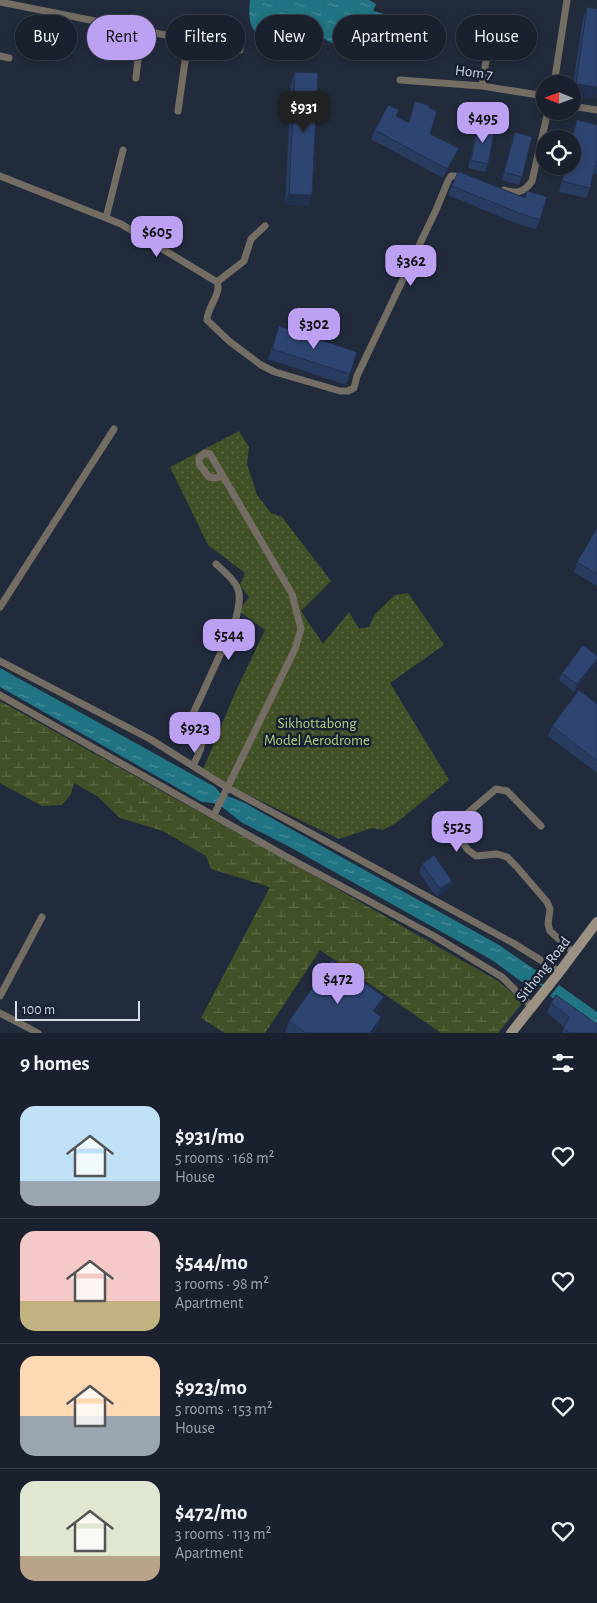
<!DOCTYPE html>
<meta charset="utf-8">
<style>
body{margin:0;font-family:"Alegreya Sans",sans-serif;background:#272d39;color:#f1f3f6;height:100vh;display:flex;flex-direction:column;font-size:19px;white-space:nowrap}
*{box-sizing:border-box;margin:0}
p{font-size:16px;color:#9fa3aa}
.icon{flex:none;width:28px;height:28px;fill:none;stroke:currentColor;stroke-width:2;stroke-linecap:round;stroke-linejoin:round}
.map{position:relative;height:1033px;overflow:hidden}
.drawer{display:flex;flex-direction:column;background:#1a202d;flex:1}
.drawer>*{flex:none}
.banner{position:absolute;left:15px;top:15px;width:568px;height:45px;display:flex;gap:10px}
.needle{width:32px;rotate:271deg}
.buttons{position:absolute;left:536px;top:75px;display:grid;gap:10px}
.buttons a{display:grid;place-items:center;width:45px;height:45px;border-radius:50%;background:#1a202d;box-shadow:0 2px 8px #0003,0 0 0 1px #383e49;font-size:25px}
.scale{position:absolute;left:15px;bottom:12px;width:125px;box-sizing:border-box;padding-left:5px;border:2px solid #d4dae6;border-top:0;font-size:14px;line-height:18px;white-space:nowrap;color:#d4dae6;-webkit-text-stroke:4px #182132;paint-order:stroke}
.price{position:absolute;translate:-50% -42px;padding:0 11px;border-radius:10px;background:#bca0f2;color:#111;font-size:16px;line-height:32px;filter:drop-shadow(0 1px 2px #0008)}
.price::after{content:'';position:absolute;left:50%;top:30px;width:15px;height:11px;margin-left:-8px;background:inherit;clip-path:polygon(0 0,100% 0,50% 100%)}
.price.active{background:#222;color:#fff}
ul{padding:0;list-style:none}
li{display:flex;align-items:center;gap:15px;height:125px;padding:0 20px}
li+li{border-top:1px solid #383e49}
li span{display:grid;place-items:center;flex:none;width:140px;height:100px;border-radius:15px;color:#555}
li>.icon{margin-inline-start:auto}
span .icon{width:60px;height:60px;fill:#fffc;stroke-width:1}
li b{font-size:21px}
h2{display:flex;justify-content:space-between;align-items:center;height:60px;padding:0 20px;font-size:21px}
.chip{padding:0 18px;border-radius:22px;background:#1a202d;box-shadow:0 2px 8px #0003,0 0 0 1px #383e49;font-size:18px;line-height:45px}
.chip.active{background:#bca0f2;color:#111}
.map>svg:first-child{display:block}
.grass{fill:url(#grass-dots)}
.wetland{fill:url(#wetland-marsh)}
.water{fill:url(#water-ripples)}
.lines{fill:none;stroke-linecap:round;stroke-linejoin:round}
.stream{stroke:#217483;stroke-width:2.5}
.street{stroke:#736d64;stroke-width:7}
.secondary{stroke:#9c9284;stroke-width:10}
.wall{fill:#283b61}
.shaded-wall{fill:#21304f}
.building{fill:#2f4571;stroke:#21304f}
.labels{text-anchor:middle;stroke-width:5;stroke-linejoin:round;paint-order:stroke}
.street-label{font-size:15px;fill:#d4dae6;stroke:#182132}
.park-label{font-size:15px;fill:#b4d181;stroke:#182132}
</style>
<div class="map">
<svg width="597" height="1033" viewBox="0 0 597 1033">
<defs>
<pattern id="grass-dots" width="8" height="8" patternUnits="userSpaceOnUse" patternTransform="scale(1.25)"><rect width="8" height="8" fill="#425027"/><path d="M2 2h.1M6 6h.1" fill="none" stroke="#5c6946" stroke-width="1.8" stroke-linecap="round"/></pattern>
<pattern id="wetland-marsh" width="20" height="14" patternUnits="userSpaceOnUse" patternTransform="scale(1.25)"><rect width="20" height="14" fill="#425027"/><path d="M1 5h8M5 5V1M11 12h8M15 12V8" fill="none" stroke="#5c6946"/></pattern>
<pattern id="water-ripples" width="26" height="14" patternUnits="userSpaceOnUse" patternTransform="scale(1.25)"><rect width="26" height="14" fill="#217483"/><path d="M2 4q2-2 4 0t4 0M15 11q2-2 4 0t4 0" fill="none" stroke="#4b8e9a"/></pattern>
</defs>
<rect width="100%" height="100%" fill="#222b3c"/>
<path class="grass" d="M239,431L249,447L247,464L257,495L271,513L282,517L331,581L301,611L323,644L349,612L359,629L369,627L375,614L395,595L408,593L444,645L390,683L449,780L396,823L383,830L372,828L339,839L202,772L235,693L265,630L239,611L249,597L240,585L245,573L208,545L170,467Z"/>
<path class="wetland" d="M0,701L327,883L498,981L523,1002L498,1033H441L320,950L265,1033H225L201,1018L270,887L211,869L206,856L163,831L120,818L97,796L74,783L71,794L62,805L42,806L0,783Z"/>
<path class="water" d="M250,0H369L376,4L373,11L384,14L386,17L392,19L387,48C375,42 368,50 356,49C337,48 323,39 308,28L290,44C259,36 246,37 250,0Z
M0,668L215,787L220,793L243,802L499,945L541,974L530,988L492,960L288,846L241,822L222,807L213,803L202,802L0,687Z
M559,985L597,1012V1031L550,996Z"/>
<g class="lines">
<path class="stream" d="M535,980L545,987"/>
<path class="street" d="M0,2L240,50
M0,56L9,58
M136,78L141,31
M400,80L482,86L545,96
M554,84L567,0
M482,86L490,36
M572,106L597,110
M178,111L188,40
M0,176L121,224L217,282C222,294 207,307 207,320L229,341L261,365L275,372L340,391H348L354,388L357,376L436,210L448,181L451,176H454L465,178
M504,190C516,194 524,193 532,181L548,111
M106,218L123,150
M217,282L244,261L251,239L265,226
M0,607L114,429
M0,661L150,739L228,788L513,943L560,972
M0,695L287,857L434,936L502,977L532,1007
M193,766C197,757 205,744 201,734C199,729 194,725 191,720L192,716L235,622C244,589 240,586 216,564
M214,815L295,649L301,629L292,594L220,471L210,454L205,453L199,458V464L209,477L215,478L223,476
M541,826L507,791L496,789L456,823L455,832L468,850L476,856L497,854L507,857L516,866L547,902L550,909L548,924L550,931L574,953
M0,996L42,917
M0,1013L38,1033"/>
<path class="secondary" d="M511,1033L558,974L597,922"/>
</g>
<path class="wall" d="M587,7L597,9V91L595,98L572,95V89L583,18Z
M295,72L312,195L308,206L285,204L291,83Z
M415,101L429,108L430,134L455,157L443,178L371,139L375,130L396,117L408,123Z
M577,120L597,125V174L593,173L590,188L586,198L559,192L565,166H572V139H571Z
M479,124L488,164L485,172L468,168L476,132Z
M515,132L522,177L519,185L502,180L512,140Z
M458,172L540,220L536,229L518,224L448,195Z
M279,326L350,374L346,385L268,359Z
M597,528V586L574,572L577,562Z
M595,665L574,692L559,680L562,673Z
M597,704V773L548,736L552,726Z
M422,864L452,881L449,889L438,896L435,895L419,872Z
M551,1003L597,1033H562L564,1027L547,1013Z
M380,1007L376,1013L381,1017L378,1027L374,1033H287L285,1031L289,1021Z"/>
<path class="shaded-wall" d="M576,84L597,87V91L595,98L572,95V93Z
M459,148L455,157L443,178L447,169Z
M289,194L312,195L308,206L285,204Z
M597,659L595,665L574,692L577,684Z
M452,881L449,889L438,896L441,888Z
M384,997L380,1007L369,1022L373,1011Z
M381,1017L378,1027L374,1033H370Z"/>
<path class="building" d="M587,7L597,9V87L576,84Z
M295,72L318,73L312,195L289,194Z
M415,101L430,106L429,108L437,111L430,134L459,148L447,169L375,130L388,105L399,110L396,116L409,123Z
M577,120L597,125V162H596L590,188L562,181L566,166H572V140Z
M479,124L495,128L488,164L471,160Z
M515,132L532,137L522,177L504,172Z
M458,172H460L525,198L527,191L547,197L540,220L522,214L452,186Z
M279,326L357,352L350,374L272,349Z
M597,528V574L577,562Z
M583,645L597,656V659L577,684L562,673Z
M579,690L597,704V761L552,726Z
M434,855L452,881L441,888L438,887L422,864Z
M332,960L384,997L373,1011L381,1017L370,1033H306L289,1021Z
M556,995L597,1024V1033H570L563,1029L569,1017L551,1003Z"/>
<g class="labels">
<g class="street-label">
<text transform="translate(474 72) rotate(7)" y="5">Hom 7</text>
<text transform="translate(543 969) rotate(-52)" y="5">Sithong Road</text>
</g>
<g class="park-label">
<text x="317" y="728">Sikhottabong<tspan x="317" dy="17">Model Aerodrome</tspan></text>
</g>
</g>
</svg>
<div class="buttons">
<a><svg class="needle" viewBox="-14 -14 28 28"><path d="M0-13l5 13h-10z" fill="#e53935"/><path d="M0 13l5-13h-10z" fill="#9fa3aa"/></svg></a>
<a><svg class="icon" aria-label="locate" viewBox="0 0 24 24"><circle cx="12" cy="12" r="6"/><path d="M12 2v4M12 18v4M2 12h4M18 12h4"/></svg></a>
</div>
<div class="scale">100 m</div>
<b class="price active" style="left:304px;top:133px">$931</b>
<b class="price" style="left:483px;top:144px">$495</b>
<b class="price" style="left:157px;top:258px">$605</b>
<b class="price" style="left:411px;top:287px">$362</b>
<b class="price" style="left:314px;top:350px">$302</b>
<b class="price" style="left:229px;top:661px">$544</b>
<b class="price" style="left:195px;top:754px">$923</b>
<b class="price" style="left:457px;top:853px">$525</b>
<b class="price" style="left:338px;top:1005px">$472</b>
<div class="banner">
<a class="chip">Buy</a>
<a class="chip active">Rent</a>
<a class="chip">Filters</a>
<a class="chip">New</a>
<a class="chip">Apartment</a>
<a class="chip">House</a>
</div>
</div>
<section class="drawer">
<h2>9 homes<svg class="icon" aria-label="filters" viewBox="0 0 24 24"><path d="M4 7h16M4 17h16"/><circle cx="9" cy="7" r="2"/><circle cx="15" cy="17" r="2"/></svg></h2>
<ul>
<li><span style="background:linear-gradient(#bfe0f5 75%,#9aa5b1 0)"><svg class="icon" aria-label="home" viewBox="0 0 24 24"><path d="M3 11l9-7 9 7M6 9v11h12V9"/></svg></span><div><b>$931/mo</b><p>5 rooms · 168 m²</p><p>House</p></div><svg class="icon" aria-label="heart" viewBox="0 0 24 24"><path d="M12 20l-8-8c-3-5 5-10 8-4 3-6 11-1 8 4z"/></svg></li>
<li><span style="background:linear-gradient(#f6c9c9 70%,#c2b280 0)"><svg class="icon" aria-label="home" viewBox="0 0 24 24"><path d="M3 11l9-7 9 7M6 9v11h12V9"/></svg></span><div><b>$544/mo</b><p>3 rooms · 98 m²</p><p>Apartment</p></div><svg class="icon" aria-label="heart" viewBox="0 0 24 24"><path d="M12 20l-8-8c-3-5 5-10 8-4 3-6 11-1 8 4z"/></svg></li>
<li><span style="background:linear-gradient(#ffd9b3 60%,#9aa5b1 0)"><svg class="icon" aria-label="home" viewBox="0 0 24 24"><path d="M3 11l9-7 9 7M6 9v11h12V9"/></svg></span><div><b>$923/mo</b><p>5 rooms · 153 m²</p><p>House</p></div><svg class="icon" aria-label="heart" viewBox="0 0 24 24"><path d="M12 20l-8-8c-3-5 5-10 8-4 3-6 11-1 8 4z"/></svg></li>
<li><span style="background:linear-gradient(#dfe7d0 75%,#b9a48a 0)"><svg class="icon" aria-label="home" viewBox="0 0 24 24"><path d="M3 11l9-7 9 7M6 9v11h12V9"/></svg></span><div><b>$472/mo</b><p>3 rooms · 113 m²</p><p>Apartment</p></div><svg class="icon" aria-label="heart" viewBox="0 0 24 24"><path d="M12 20l-8-8c-3-5 5-10 8-4 3-6 11-1 8 4z"/></svg></li>
</ul>
</section>
